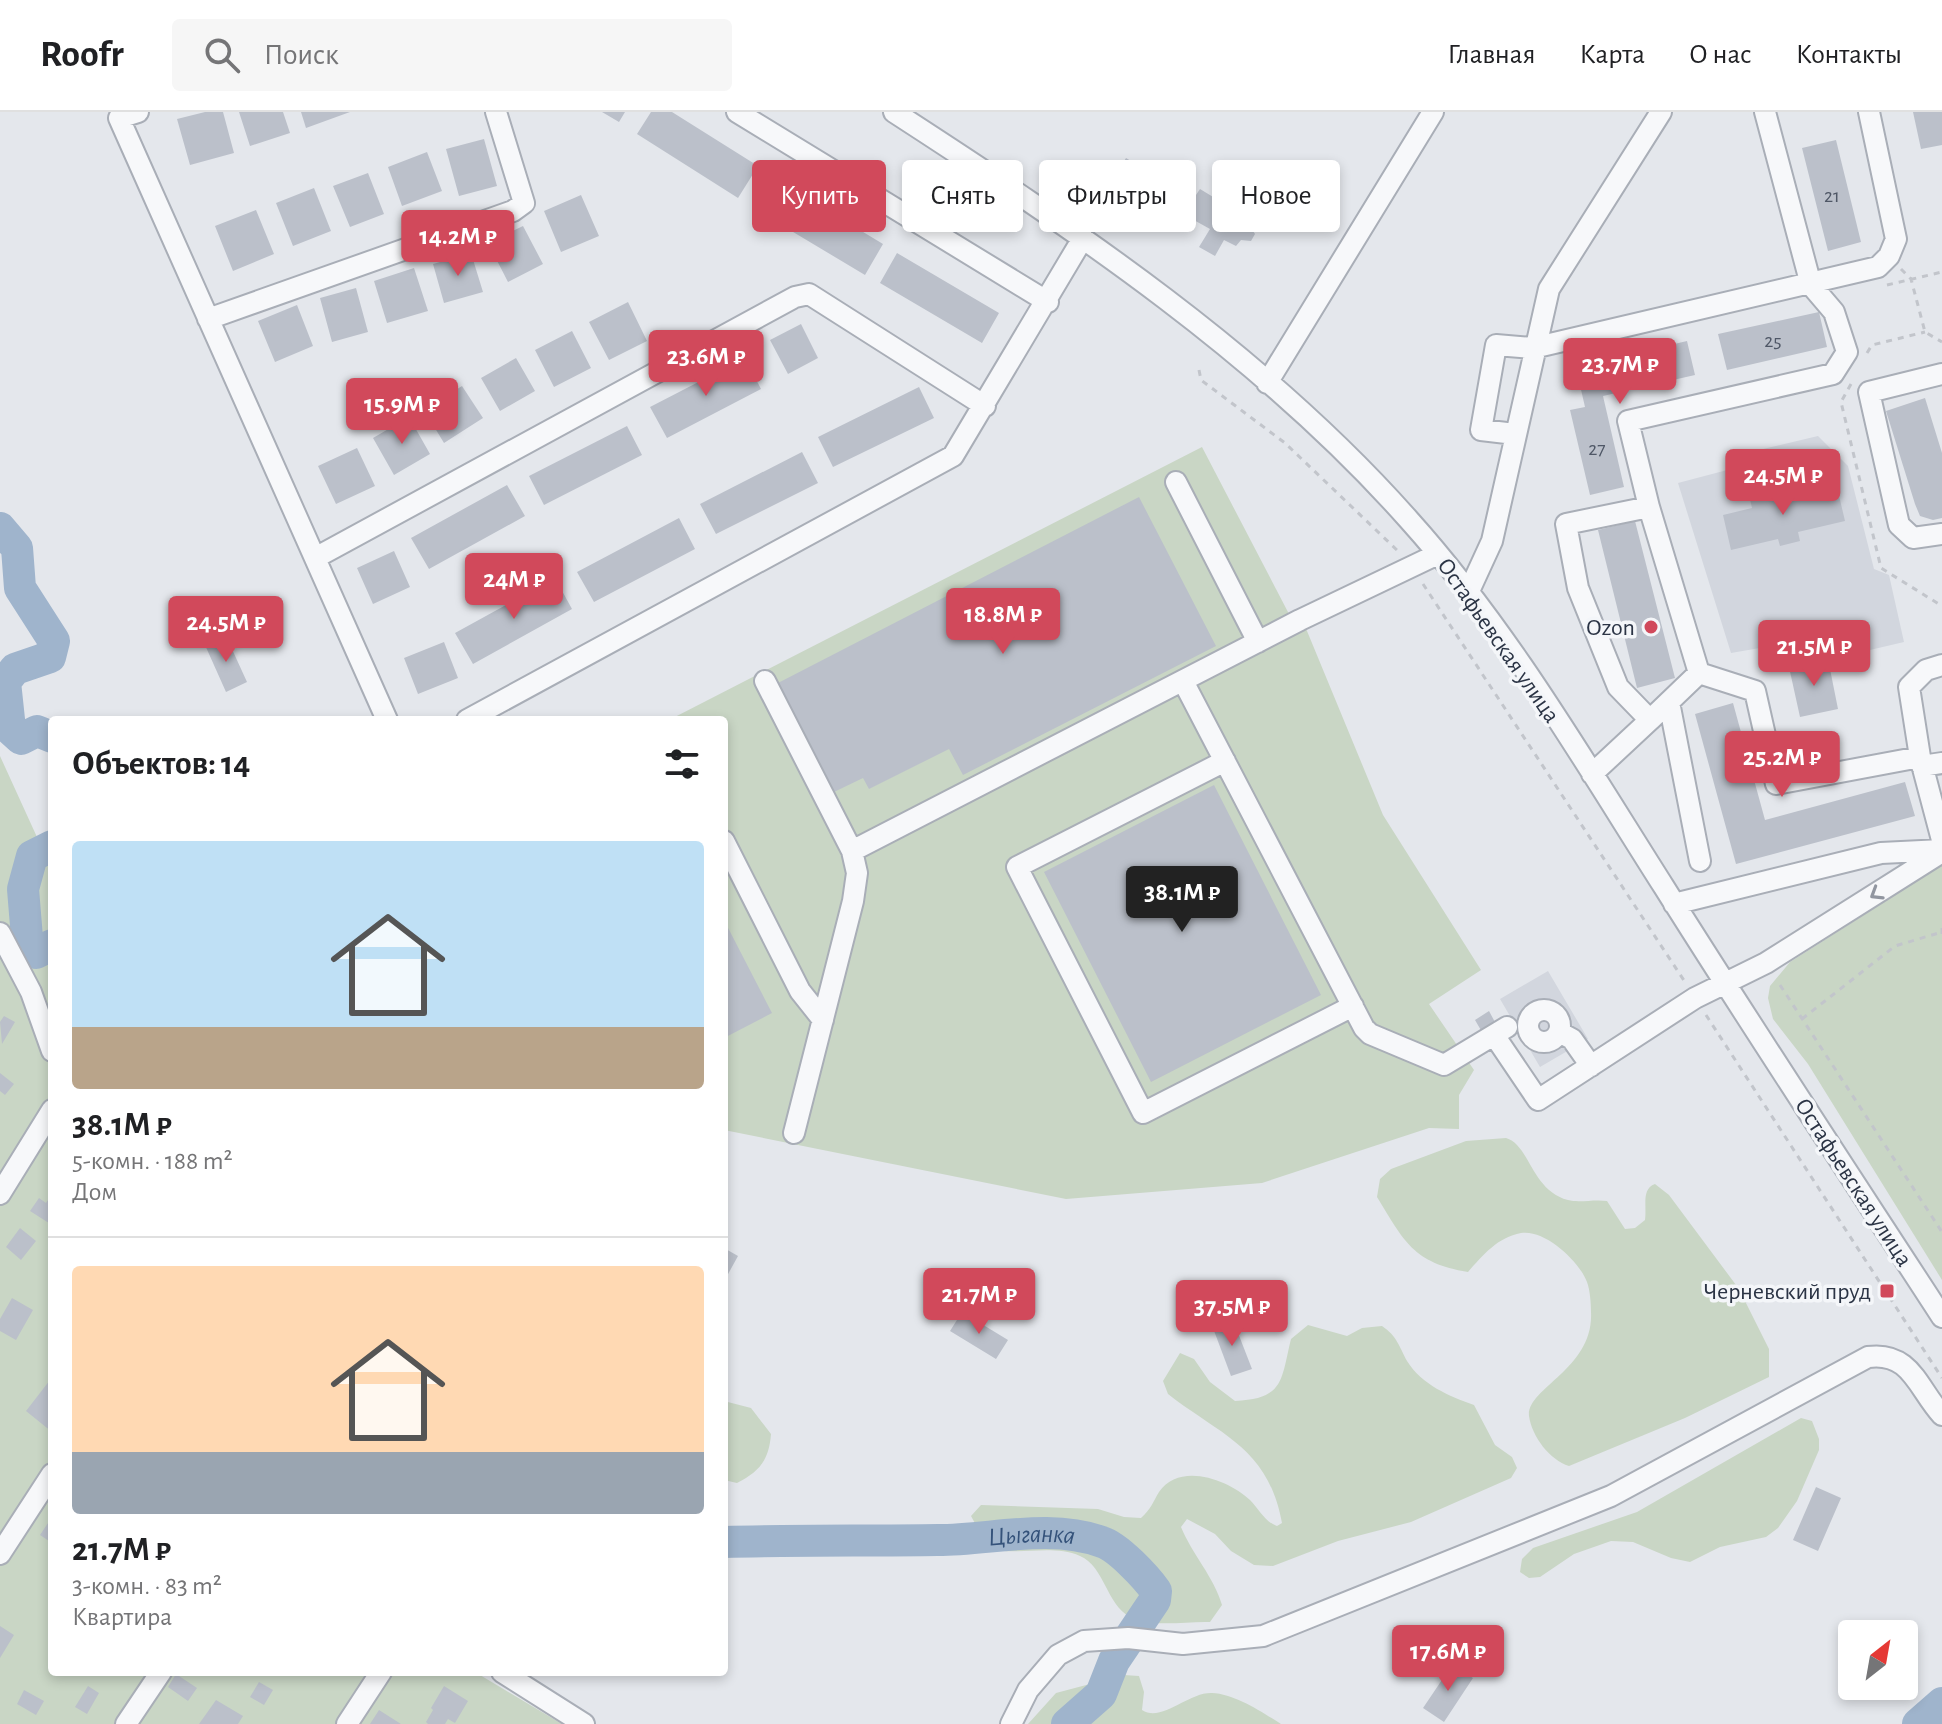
<!DOCTYPE html>
<html lang="ru">
<meta charset="utf-8">
<style>
body{margin:0;font-family:"Alegreya Sans",sans-serif;background:#f6f6f6;color:#202124;height:100vh;display:flex;flex-direction:column;font-size:30px;white-space:nowrap}
*{box-sizing:border-box;margin:0}
p{font-size:26px;color:#757577}
.icon{flex:none;width:44px;height:44px;fill:none;stroke:currentColor;stroke-width:2;stroke-linecap:round;stroke-linejoin:round}
.map{position:relative;flex:1;overflow:hidden}
.details{position:absolute;left:48px;top:604px;width:680px;height:960px;display:flex;flex-direction:column;background:#fff;border-radius:8px;box-shadow:0 4px 12px #0003}
.details>*{flex:none}
.guide{position:absolute;left:752px;top:48px;width:760px;height:72px;display:flex;gap:16px}
.needle{width:52px;rotate:31deg}
.tools{position:absolute;left:1838px;top:1508px;display:grid;gap:16px}
.tools a{display:grid;place-items:center;width:80px;height:80px;border-radius:8px;background:#fff;box-shadow:0 4px 12px #0003;font-size:40px}
.price{position:absolute;translate:-50% -68px;padding:0 18px;border-radius:8px;background:#d1495b;color:#fff;font-size:26px;line-height:52px;filter:drop-shadow(0 2px 4px #0008)}
.price::after{content:'';position:absolute;left:50%;top:48px;width:24px;height:18px;margin-left:-12px;background:inherit;clip-path:polygon(0 0,100% 0,50% 100%)}
.price.current{background:#222;color:#fff}
ul{padding:0;list-style:none}
li{display:grid;align-content:center;gap:16px;height:424px;padding:0 24px}
li+li{border-top:2px solid #e0e0e0}
li span{display:grid;place-items:center;height:248px;border-radius:8px;color:#555}
li>.icon{margin-inline-start:auto}
span .icon{width:144px;height:144px;fill:#fffc;stroke-width:1}
li b{font-size:34px}
h2{display:flex;justify-content:space-between;align-items:center;height:96px;padding:0 24px;font-size:34px}
.pill{padding:0 28px;border-radius:8px;background:#fff;box-shadow:0 4px 12px #0003;font-size:28px;line-height:72px}
.pill.current{background:#d1495b;color:#fff}
header{display:flex;align-items:center;gap:48px;box-sizing:border-box;height:112px;padding:0 40px;background:#fff;border-bottom:2px solid #e0e0e0}
header strong{font-size:38px}
nav{display:flex;gap:44px;margin-inline-start:auto;font-size:28px}
.search{width:560px;height:72px;background:#f6f6f6;display:flex;align-items:center;gap:20px;box-sizing:border-box;padding:0 28px;border-radius:8px;color:#757577;font-size:30px}
.map>svg:first-child{display:block}
.built{fill:#d2d6de}
.green{fill:#c9d6c5}
.lines{fill:none;stroke-linecap:round;stroke-linejoin:round}
.river{stroke:#9fb4cc;stroke-width:32}
.building{fill:#bbc0ca}
.minor-casing{stroke:#a9aeb7;stroke-width:24}
.path{stroke:#c2c5cb;stroke-width:3;stroke-dasharray:6 6;stroke-linecap:butt}
.minor{stroke:#f7f8fa;stroke-width:20}
.oneway{stroke:#9196a0}
.poi-dot{fill:#d1495b;stroke:#f4f6f9;stroke-width:3}
.labels{text-anchor:middle;stroke-width:7;stroke-linejoin:round;paint-order:stroke}
.number-label{font-size:20px;fill:#4f5766}
.poi-label{font-size:24px;fill:#2b3445;stroke:#f4f6f9;text-anchor:end}
.street-label{font-size:24px;fill:#2b3445;stroke:#f4f6f9}
.water-label{font-size:26px;font-style:italic;fill:#34527a;stroke:#f4f6f9}
</style>
<header>
<strong>Roofr</strong>
<div class="search"><svg class="icon" aria-label="search" viewBox="0 0 24 24"><circle cx="10" cy="10" r="6"/><path d="M15 15l6 6"/></svg>Поиск</div>
<nav><a>Главная</a><a>Карта</a><a>О нас</a><a>Контакты</a></nav>
</header>
<div class="map">
<svg width="1942" height="1612" viewBox="0 0 1942 1612">
<rect width="100%" height="100%" fill="#e4e7ec"/>
<path class="built" d="M1818,324L1848,354L1874,457L1889,463L1904,530L1840,545L1824,525L1731,541L1678,371L1731,357L1742,342Z
M1548,859L1588,927L1540,955L1500,887Z"/>
<path class="green" d="M1202,335L1289,502L1297,498L1307,519L1383,703L1481,858L1429,892L1474,958L1459,983V1017L1429,1016L1262,1071L1066,1087L724,1018V608H669Z
M0,644L52,758V1560H475L562,1612H0Z
M1942,753V1168L1808,952L1773,907L1768,886L1770,874L1790,850Z
M1506,1026C1530,1033 1531,1078 1568,1088C1579,1091 1594,1087 1607,1089L1625,1117L1635,1116L1645,1108C1647,1094 1641,1077 1655,1072L1669,1083L1739,1177L1769,1237V1265L1685,1306L1569,1354C1550,1348 1532,1325 1529,1304C1526,1276 1594,1257 1591,1200C1591,1191 1590,1178 1587,1170C1579,1149 1545,1117 1521,1121C1498,1125 1483,1143 1468,1160C1413,1151 1404,1129 1377,1085L1380,1067L1391,1057L1466,1029Z
M1308,1213L1347,1224L1362,1216L1382,1214C1397,1224 1399,1234 1407,1249C1422,1273 1449,1284 1474,1293L1495,1333L1512,1345L1517,1356L1511,1366L1411,1410L1338,1429L1273,1454L1254,1453L1231,1439L1215,1422L1187,1407L1181,1415C1192,1442 1214,1465 1222,1493L1210,1510C1187,1509 1151,1516 1130,1505C1106,1492 1105,1455 1080,1444C1052,1432 1018,1444 989,1437L971,1404L981,1393L1098,1397L1124,1405L1141,1406C1151,1397 1153,1390 1159,1380C1180,1349 1229,1368 1250,1388C1259,1397 1265,1410 1277,1414L1282,1411C1268,1335 1220,1323 1168,1282L1163,1269L1180,1241L1194,1247L1210,1270L1235,1289C1285,1287 1281,1267 1291,1227Z
M724,1289L751,1296L771,1322C769,1348 760,1359 737,1371L724,1368Z
M1801,1306L1812,1309L1819,1327V1338L1797,1389L1778,1416L1766,1425L1720,1435L1690,1450L1671,1446L1633,1430L1611,1429L1574,1442L1540,1465L1529,1466L1520,1460L1522,1447L1533,1436L1637,1400Z
M1124,1563L1139,1564L1144,1580L1142,1598C1162,1611 1188,1580 1212,1581C1235,1582 1262,1600 1281,1612H1028L1056,1581Z"/>
<g class="lines">
<g class="river">
<path d="M0,416L17,436L20,476L54,529L50,545L15,557L5,570L10,617L21,627L37,619L52,625"/>
<path d="M52,734L32,744L23,777L28,838L36,841L52,833"/>
<path id="s1" d="M724,1430C795,1428 867,1429 938,1428C991,1428 1050,1411 1102,1430C1118,1435 1146,1465 1156,1479L1155,1488L1114,1549L1101,1582L1067,1612"/>
<path d="M1918,1612L1942,1591"/>
</g>
</g>
<path class="building" d="M205,0H223L234,41L190,53L177,7Z
M239,0H283L290,21L250,34Z
M301,0H350L306,16Z
M602,0H625L619,10Z
M651,0H672L758,54L738,86L637,22Z
M1913,0H1942V33L1921,37Z
M484,27L497,74L459,84L446,37Z
M1836,28L1861,130L1828,139L1802,36Z
M427,40L442,79L402,94L388,55Z
M1126,46L1144,57L1129,82L1111,71Z
M368,61L384,102L350,115L333,74Z
M782,71L883,132L865,163L763,102Z
M1232,75L1247,84L1239,97L1256,107L1251,116L1255,122L1251,129L1241,128L1236,134L1224,128L1215,144L1199,135L1210,117L1192,107L1188,114L1181,109L1185,101L1176,95L1187,77L1196,83L1200,77L1223,91Z
M314,76L331,119L293,134L276,91Z
M581,83L599,124L561,140L544,99Z
M256,98L274,142L233,159L215,114Z
M523,114L543,152L508,170L488,131Z
M471,141L483,180L444,191L433,152Z
M897,141L999,201L982,231L880,171Z
M414,156L428,199L387,211L374,169Z
M356,176L368,220L332,230L320,186Z
M628,190L647,229L609,248L589,210Z
M297,193L313,234L275,250L258,209Z
M1819,200L1827,235L1727,258L1718,222Z
M801,212L818,246L788,262L770,228Z
M572,219L591,256L554,275L535,238Z
M1687,229L1695,263L1603,284L1624,375L1590,383L1570,298L1585,295L1579,269L1597,265L1594,251Z
M516,246L535,279L500,299L481,266Z
M745,246L761,277L667,326L650,295Z
M462,274L483,306L444,331L424,298Z
M919,275L934,306L833,355L818,325Z
M1925,286L1942,341V406L1933,408L1920,404L1915,392L1886,299Z
M409,305L430,342L394,363L373,326Z
M627,314L642,343L544,393L529,364Z
M357,336L375,374L336,392L318,354Z
M802,340L818,371L716,422L700,392Z
M507,373L525,404L429,457L411,426Z
M1801,375L1803,383L1837,375L1845,409L1798,420L1800,429L1780,434L1778,427L1731,438L1723,403L1752,396L1750,387Z
M1139,385L1216,534L963,663L949,637L869,677L863,666L834,680L778,571Z
M679,406L695,437L594,490L577,460Z
M1635,409L1675,566L1637,576L1598,418Z
M394,439L410,475L373,492L357,456Z
M555,466L572,497L473,552L455,521Z
M226,524L247,570L226,580L205,533Z
M444,530L458,566L418,582L404,546Z
M1828,547L1838,597L1800,605L1789,555Z
M1733,591L1765,708L1905,670L1915,704L1736,752L1695,602Z
M1214,673L1321,883L1151,970L1044,760Z
M724,808L772,901L724,926Z
M1489,899L1496,912L1482,920L1475,908Z
M4,904L15,910L2,932L0,910Z
M0,961L14,972L5,983L0,979Z
M52,1082V1113L30,1099L39,1086L46,1091Z
M20,1116L36,1129L21,1148L6,1135Z
M724,1136L738,1144L727,1164L724,1162Z
M12,1186L33,1198L16,1228L0,1219V1207Z
M962,1200L1008,1228L996,1247L950,1219Z
M1233,1208L1252,1257L1231,1264L1213,1216Z
M50,1268L52,1269V1320L26,1299Z
M1816,1375L1841,1386L1818,1439L1793,1428Z
M52,1405V1431L40,1423Z
M0,1514L14,1523L0,1546Z
M1452,1553L1473,1566L1444,1610L1423,1596Z
M176,1562L197,1576L188,1589L168,1575Z
M259,1570L273,1578L264,1593L250,1585Z
M88,1574L99,1581L87,1602L75,1595Z
M444,1574L468,1589L455,1611L448,1607L445,1612H428L426,1610L433,1598L431,1596Z
M24,1578L44,1589L36,1603L17,1592Z
M216,1588L243,1604L238,1612H199Z
M379,1598L401,1612H370Z"/>
<g class="lines">
<defs>
<path id="minor" d="M138,0L119,6L387,608
M737,0L1048,190
M894,0C1076,118 1264,244 1409,408C1508,518 1585,651 1664,775C1755,920 1849,1062 1942,1205
M208,207L513,99L524,91L496,0
M1942,262L1869,280L1899,413L1913,426L1942,422
M1267,271L1433,0
M1515,322L1481,318L1496,233L1533,236L1878,155L1889,144L1896,127L1869,0
M1176,370L1258,530
M1649,395L1628,309L1833,262L1847,240L1834,200L1811,173L1765,0
M315,446L795,185L809,182L985,294
M1469,479L1492,429L1549,177L1661,0
M1699,561L1755,579L1776,672L1920,645L1942,728
M765,569L852,739L857,761L853,789L794,1021
M1183,569L1364,916L1370,922L1444,953L1507,915
M1669,590L1700,749
M467,608L953,344L1083,126
M1920,645L1909,575L1926,558L1942,553
M1225,649L1017,755L1143,1001L1353,894
M1922,654L1942,651
M1592,662L1650,608L1618,575L1578,476L1566,412L1649,395L1699,561L1650,608
M724,729L800,879L823,908
M852,739L1300,508L1438,442
M1674,792L1881,741L1942,738
M0,821L31,880L52,939
M1528 914a16 16 0 1 1 32 0a16 16 0 1 1-32 0Z
M1559,920L1572,927L1591,954
M1494,923L1538,988L1695,886L1766,851L1942,740
M0,1082L52,998
M0,1442L52,1362
M502,1560L584,1612
M126,1612L161,1560
M347,1612L381,1560
M1011,1612L1028,1578L1058,1543L1084,1529L1128,1526L1183,1532L1263,1524L1611,1384L1868,1245C1911,1239 1918,1277 1942,1303"/>
</defs>
<use href="#minor" class="minor-casing"/>
<path class="path" d="M1901,157L1911,167L1925,220L1942,230
M1887,173L1942,160
M1867,241L1872,233L1925,220
M1199,258L1201,268L1285,331L1399,440
M1851,272L1841,290L1881,456L1942,494
M1423,472L1685,870
M1942,816V823
M1780,873L1942,1120
M1706,903L1942,1266
M1802,907L1895,834L1942,820"/>
<use href="#minor" class="minor"/>
</g>
<defs><path id="oneway-chevron" d="M-2-3.5L2.5 0L-2 3.5" fill="none" stroke-width="1.6" stroke-linecap="round" stroke-linejoin="round" transform="scale(2)"/></defs>
<use class="oneway" href="#oneway-chevron" transform="translate(1876 782) rotate(148)"/>
<g class="poi-dot">
<circle cx="1651" cy="515" r="8"/>
<rect x="1879" y="1171" width="16" height="16" rx="4"/>
</g>
<g class="labels">
<g class="number-label">
<text x="1832" y="90">21</text>
<text x="1773" y="235">25</text>
<text x="1597" y="343">27</text>
</g>
<g class="poi-label">
<text x="1635" y="523">Ozon</text>
<text x="1871" y="1187">Черневский пруд</text>
</g>
<g class="street-label">
<text transform="translate(1499 528) rotate(55)" y="8">Остафьевская улица</text>
<text transform="translate(1854 1070) rotate(57)" y="8">Остафьевская улица</text>
</g>
<g class="water-label">
<text dy="9" stroke="none"><textPath href="#s1" startOffset="308">Цыганка</textPath></text>
</g>
</g>
</svg>
<div class="tools">
<a><svg class="needle" viewBox="-14 -14 28 28"><path d="M0-13l5 13h-10z" fill="#e53935"/><path d="M0 13l5-13h-10z" fill="#757577"/></svg></a>
</div>
<b class="price" style="left:458px;top:166px">14.2M ₽</b>
<b class="price" style="left:706px;top:286px">23.6M ₽</b>
<b class="price" style="left:1620px;top:294px">23.7M ₽</b>
<b class="price" style="left:402px;top:334px">15.9M ₽</b>
<b class="price" style="left:1783px;top:405px">24.5M ₽</b>
<b class="price" style="left:514px;top:509px">24M ₽</b>
<b class="price" style="left:1003px;top:544px">18.8M ₽</b>
<b class="price" style="left:226px;top:552px">24.5M ₽</b>
<b class="price" style="left:1814px;top:576px">21.5M ₽</b>
<b class="price" style="left:1782px;top:687px">25.2M ₽</b>
<b class="price current" style="left:1182px;top:822px">38.1M ₽</b>
<b class="price" style="left:979px;top:1224px">21.7M ₽</b>
<b class="price" style="left:1232px;top:1236px">37.5M ₽</b>
<b class="price" style="left:1448px;top:1581px">17.6M ₽</b>
<div class="guide">
<a class="pill current">Купить</a>
<a class="pill">Снять</a>
<a class="pill">Фильтры</a>
<a class="pill">Новое</a>
</div>
<section class="details">
<h2>Объектов: 14<svg class="icon" aria-label="filters" viewBox="0 0 24 24"><path d="M4 7h16M4 17h16"/><circle cx="9" cy="7" r="2"/><circle cx="15" cy="17" r="2"/></svg></h2>
<ul>
<li><span style="background:linear-gradient(#bfe0f5 75%,#b9a48a 0)"><svg class="icon" aria-label="home" viewBox="0 0 24 24"><path d="M3 11l9-7 9 7M6 9v11h12V9"/></svg></span><div><b>38.1M ₽</b><p>5-комн. · 188 m²</p><p>Дом</p></div></li>
<li><span style="background:linear-gradient(#ffd9b3 75%,#9aa5b1 0)"><svg class="icon" aria-label="home" viewBox="0 0 24 24"><path d="M3 11l9-7 9 7M6 9v11h12V9"/></svg></span><div><b>21.7M ₽</b><p>3-комн. · 83 m²</p><p>Квартира</p></div></li>
</ul>
</section>
</div>
